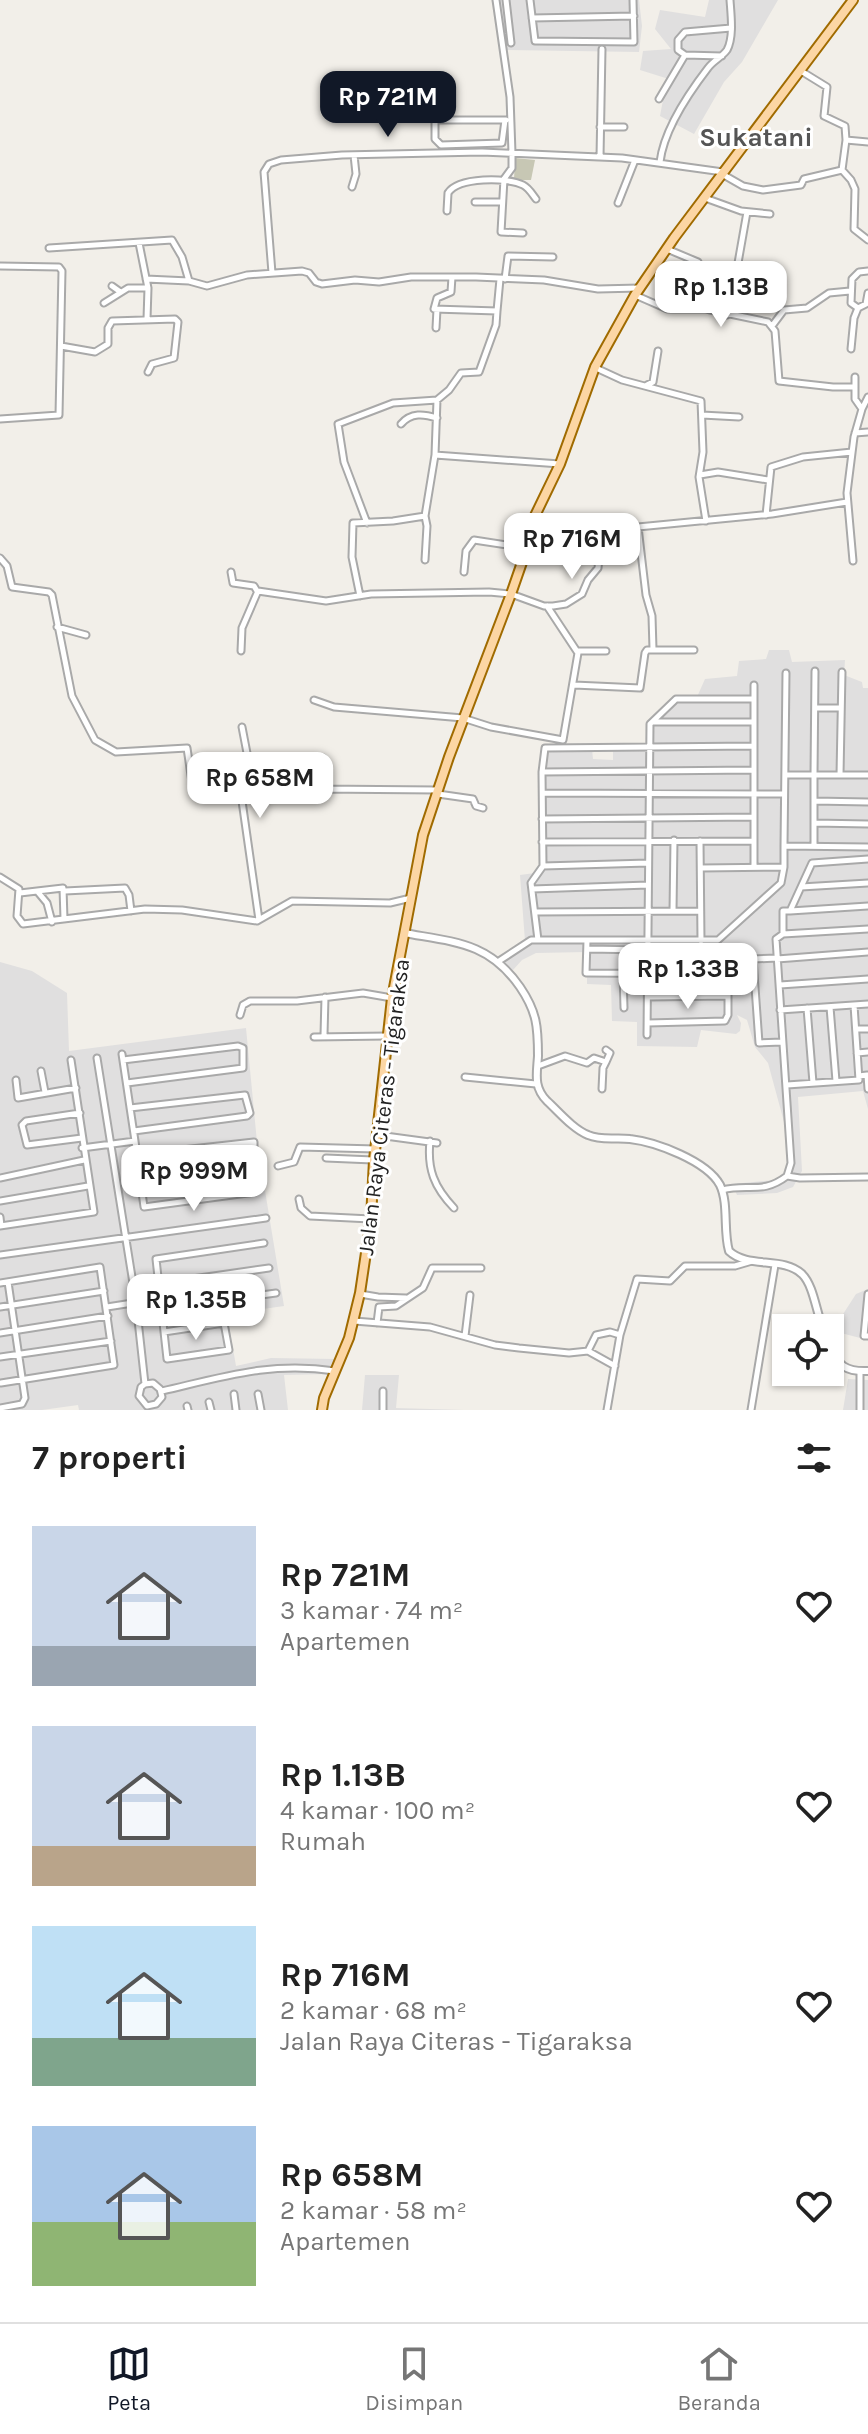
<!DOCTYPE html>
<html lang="id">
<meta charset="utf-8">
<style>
body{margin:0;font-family:Karla,sans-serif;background:#f2f2f2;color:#222;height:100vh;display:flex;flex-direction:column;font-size:30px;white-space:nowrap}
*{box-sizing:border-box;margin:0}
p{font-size:26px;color:#767676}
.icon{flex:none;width:44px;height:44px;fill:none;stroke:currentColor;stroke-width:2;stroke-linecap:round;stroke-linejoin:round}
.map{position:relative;height:1410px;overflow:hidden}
.sheet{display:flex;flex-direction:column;background:#fff;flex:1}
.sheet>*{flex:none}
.buttons{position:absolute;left:772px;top:1314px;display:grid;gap:16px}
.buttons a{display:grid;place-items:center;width:72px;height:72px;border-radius:0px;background:#fff;box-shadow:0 2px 6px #0004;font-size:40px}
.price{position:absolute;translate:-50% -68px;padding:0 18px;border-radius:16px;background:#fff;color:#222;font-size:26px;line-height:52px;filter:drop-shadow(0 2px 4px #0008)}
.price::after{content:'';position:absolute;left:50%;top:48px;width:24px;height:18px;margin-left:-12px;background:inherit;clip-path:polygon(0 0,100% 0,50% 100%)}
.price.active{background:#111827;color:#fff}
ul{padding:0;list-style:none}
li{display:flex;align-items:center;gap:24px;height:200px;padding:0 32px}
li span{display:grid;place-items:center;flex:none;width:224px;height:160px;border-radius:0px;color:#555}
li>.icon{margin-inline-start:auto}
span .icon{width:96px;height:96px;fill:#fffc;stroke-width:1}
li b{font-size:34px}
h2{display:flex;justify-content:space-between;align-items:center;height:96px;padding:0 32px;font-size:34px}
.tabs{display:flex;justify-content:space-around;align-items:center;height:112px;border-top:2px solid #e0e0e0;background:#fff;font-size:22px;color:#767676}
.tabs a{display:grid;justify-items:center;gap:4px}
.tabs .active{color:#111827}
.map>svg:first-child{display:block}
.residential{fill:#e0dfdf}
.construction{fill:#c7c7b4}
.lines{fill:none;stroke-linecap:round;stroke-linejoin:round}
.minor-casing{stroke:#a9a9a9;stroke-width:9}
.tertiary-casing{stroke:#a9a9a9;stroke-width:10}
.primary-casing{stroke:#a06b00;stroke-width:12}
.minor{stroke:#fff;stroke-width:5}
.tertiary{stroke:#fff;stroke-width:6}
.primary{stroke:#fcd6a4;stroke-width:8}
.labels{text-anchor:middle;stroke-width:6;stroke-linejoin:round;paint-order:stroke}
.street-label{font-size:22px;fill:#222;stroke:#fff}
.quarter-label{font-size:26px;font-weight:bold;fill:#555;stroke:#fff}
</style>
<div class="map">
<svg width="868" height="1410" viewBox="0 0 868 1410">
<rect width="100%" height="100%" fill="#f2efe9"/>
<path class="residential" d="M500,0H639L642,26L639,52L506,50Z
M709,0H778L742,62L724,82L694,134L660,116L665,89L672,80L640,70L643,51L671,49L655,29L660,10L705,17Z
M769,650H789L792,662L845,660L844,675L862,682L863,688H868V1109L863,1091L798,1097L802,1171L793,1187L777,1193L737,1195L732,1184L774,1180L786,1175L790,1166L787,1133L768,1063L755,1047L747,1020L737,1015L741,1023L740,1031L736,1034L701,1030L697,1047L637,1046V1022L612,1021L611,985L587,984V952L536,953L522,960L513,970L500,958L525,941L520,875L542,872L543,777L550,747L592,749L593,759L613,760V746L648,745L649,726L679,698L697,697L705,679L737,676L739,661L766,659Z
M0,962L32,971L67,993L69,1051L246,1028L257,1142L284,1306L227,1314L236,1366L271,1358L336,1359L328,1374L284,1375L288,1410H79L78,1405L42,1410H0Z
M868,1289V1340L837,1332L836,1325L856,1294Z
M365,1375H399L396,1408L464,1410H362Z
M848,1379L868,1380V1410H843Z"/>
<path class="construction" d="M515,158L535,160L531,180H514Z"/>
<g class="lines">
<defs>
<path id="minor" d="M496,0L510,97L512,153V168L504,179L501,232L523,233
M506,0L511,43
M530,0L535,41L634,42L633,0
M532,18L634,16
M722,56L685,55L678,50V40L685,32L731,28
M801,71L827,87L824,116L845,126L846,140L868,142
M659,99L685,55
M435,100V139L441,145L502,143L505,120
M435,120H506
M600,127H624
M846,140L842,170L851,180L855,189L854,229L868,240
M600,157L602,49
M660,162C664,129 688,94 708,68C713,61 722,57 727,50C734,37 731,15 730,0
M722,174L743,186L763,190L801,185L804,179L842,170
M352,187L356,174L354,155
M705,198L741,211L770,214
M475,202H502
M618,203L635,160
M447,211L448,193C458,177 507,177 523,185C529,188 532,194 536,199
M139,243L148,288L147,319
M49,248L172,240L182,257L189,281
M667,249L698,262
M0,266L59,267L62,271L59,415L0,419
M272,273L264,172L269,164L281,160L342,155L482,152L622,158L723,172
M452,277L451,292L437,298L434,309L497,311L500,279
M146,279L189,281L207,286L247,275L302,271L309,273L316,282L322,284L355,280L379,282L411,277H476L544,280L598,289L639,288
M505,279L508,256L553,257
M112,286L119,291
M635,295L667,309H706L768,322L775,331L779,381L833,387H855
M104,303L128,288H148
M858,308L851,303L852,279L859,272L868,271
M727,315L730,280L738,263L747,212
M772,326L784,310L807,308L829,293L850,291
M436,328L437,309
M61,346L95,352L108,344V328L112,321L175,319L178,322L174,358L152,364L148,372
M851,349L854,318L858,308L866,304L868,293
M596,368L622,380L701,401L703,452L699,477L706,521
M647,385L653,382L658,351
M862,409L868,397
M702,415L739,417
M401,424C411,412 424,414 437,418
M855,433L868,432
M435,455L560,464
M700,475L718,472L768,480
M766,515L771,467L803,457L852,452
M367,523L344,462L338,424L393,403L437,400
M531,524L569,530L638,527L772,514L847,502
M638,527L646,595L652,616L653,649
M0,558L7,566L12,587L49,592L52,595L72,696L95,740L116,752L187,748L193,789L198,793L318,789L438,790
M425,560L427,526L425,516L435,455L437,400L449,390L461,373L479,372L496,325L497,311
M853,561L847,493L854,437L862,409L855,399V377
M231,572L233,583L254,586L257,591
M464,572L466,551L474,540L527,548
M360,596L352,557L353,523L393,521L425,516
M57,627L86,635
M241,651L242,628L258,591L326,601L371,594L489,592L511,594L544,606H553L566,604L582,594L588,580L598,568L599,557
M577,651H606
M574,685L640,688L645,653L647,650H694
M754,685V867
M314,700L334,707L463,718L491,727L563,740L578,653L547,606
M815,708H841
M653,722H754
M242,727L252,779L242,801L259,920
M542,772L754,770
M785,775H814L815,671
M840,775L842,672
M318,789L323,773V758
M543,793L784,794
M438,794L473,799L476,806L483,808
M814,801L868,802
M542,819L754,817
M814,823L868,824
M700,841L701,941
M542,842L754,841
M784,846L786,673
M814,846V775H868
M543,866L542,772L545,748L754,746
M784,867V846L868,847
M0,877L19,889L17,916L23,924L145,909L182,910L257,921L292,901L390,903L411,898
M801,887L868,883
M532,889L648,885
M37,891L63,888L64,919
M65,891L125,888L129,895L131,911
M20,893L37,891L47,903L52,922
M673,911L674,840
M790,911L868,906
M535,912L700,911
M783,934V911H790L812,863L868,859
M538,940L531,883L543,866L648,863
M587,940L586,973L724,974L728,976V1015L725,1021L648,1023
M587,949L648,950
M777,958L753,959L759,1043L782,1042
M777,959L868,952
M499,961L531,940H718L781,883L784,867L701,868
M623,973L624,1008
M780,985L868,979
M648,997L728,996
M830,1007L836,1081
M807,1008L813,1083
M780,1010L868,1004
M240,1015L243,1005L250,1001H297L363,993L392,998
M856,1029H868
M324,1035L325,997
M647,1035L650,724L676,699H754
M314,1037L387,1036
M857,1053L868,1052
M97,1058L136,1302L145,1384L141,1387L139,1396L147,1406L156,1404L162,1397L160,1389L153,1383L145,1384
M123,1060L238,1046L243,1048V1068L127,1083
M606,1062L610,1053L606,1050
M538,1066L565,1056L587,1063L594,1058L606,1062L603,1068L602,1089
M41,1071L45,1092
M859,1076L867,1075L868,1089
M465,1077L536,1084
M16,1080L18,1098L76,1088
M787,1085L859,1080L854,1005
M130,1108L245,1095L250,1113L247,1116L134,1131
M80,1113L26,1121L22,1125L27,1145L82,1138
M378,1135L437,1143
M135,1141L144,1207L255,1192
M430,1141C427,1169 434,1187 454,1208
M82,1148L135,1141L122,1054
M137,1155L254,1142V1163L251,1166L141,1180
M326,1158L373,1160
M278,1166L294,1162L300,1147L376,1149
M787,1176L800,1178L868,1177
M0,1178L84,1160
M722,1190C749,1183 762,1195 787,1176L791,1163L776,939L783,934L868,929
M299,1199L301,1208L310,1216L371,1219
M0,1201L88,1186
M0,1217L1,1226
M0,1226L94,1212L71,1060
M0,1255L266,1218
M0,1283L100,1267L114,1365L1,1383
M157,1284L269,1268
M360,1294L378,1297L406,1298
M868,1294L864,1336H868
M0,1307L104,1291
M107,1307L158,1299
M160,1309L276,1293
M354,1321L430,1327L495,1345L519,1348L569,1353L588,1351L615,1366
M377,1323L379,1307L396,1306L423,1288L432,1268H481
M164,1332L224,1323L229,1350L167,1359L156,1259L264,1243
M0,1333L108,1316
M620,1335L637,1279L670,1281L685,1266H735L752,1261
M465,1336L470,1295
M588,1351L596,1335L610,1332L620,1335L607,1410
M0,1357L111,1341
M860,1372V1410
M162,1391C223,1377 271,1361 335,1371
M234,1394L236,1410
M258,1394L261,1410
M209,1402L211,1410
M187,1406L188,1410
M0,1408L22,1404L25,1398L8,1282
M383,1410V1391
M751,1410L775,1265"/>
<path id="tertiary" d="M404,933C454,942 489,942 520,987C537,1012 538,1027 538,1056C537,1073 533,1087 547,1101C559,1112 573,1129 588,1135C602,1141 616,1137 630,1139C656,1142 707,1161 720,1185C729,1204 723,1231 729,1251C748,1269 783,1256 802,1274C814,1286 816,1312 823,1328
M830,1346C837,1366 847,1372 868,1371"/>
<path id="primary" d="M322,1410L324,1398L349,1338L360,1293L371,1219L374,1160L392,998L423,835L449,757L511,594L527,548L531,524L560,464L595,367L635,295L674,238L853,0"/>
</defs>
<use href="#minor" class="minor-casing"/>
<use href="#tertiary" class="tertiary-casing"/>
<use href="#primary" class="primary-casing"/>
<use href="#minor" class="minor"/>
<use href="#tertiary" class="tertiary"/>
<use href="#primary" class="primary"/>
</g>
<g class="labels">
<g class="street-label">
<text transform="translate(383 1107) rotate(-83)" y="8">Jalan Raya Citeras - Tigaraksa</text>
</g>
<g class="quarter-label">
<text x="756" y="146">Sukatani</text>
</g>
</g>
</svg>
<div class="buttons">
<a><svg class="icon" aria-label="locate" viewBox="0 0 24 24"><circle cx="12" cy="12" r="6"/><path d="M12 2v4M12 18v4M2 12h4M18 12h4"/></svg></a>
</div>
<b class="price active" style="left:388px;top:139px">Rp 721M</b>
<b class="price" style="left:721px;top:329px">Rp 1.13B</b>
<b class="price" style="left:572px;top:581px">Rp 716M</b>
<b class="price" style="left:260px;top:820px">Rp 658M</b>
<b class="price" style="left:688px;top:1011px">Rp 1.33B</b>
<b class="price" style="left:194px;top:1213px">Rp 999M</b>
<b class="price" style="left:196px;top:1342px">Rp 1.35B</b>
</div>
<section class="sheet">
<h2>7 properti<svg class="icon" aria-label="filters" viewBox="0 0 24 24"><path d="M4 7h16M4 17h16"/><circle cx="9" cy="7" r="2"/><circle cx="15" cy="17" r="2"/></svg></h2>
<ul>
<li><span style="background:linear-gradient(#c9d6e8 75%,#9aa5b1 0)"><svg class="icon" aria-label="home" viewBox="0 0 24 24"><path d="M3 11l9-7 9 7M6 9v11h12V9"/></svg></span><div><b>Rp 721M</b><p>3 kamar · 74 m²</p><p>Apartemen</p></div><svg class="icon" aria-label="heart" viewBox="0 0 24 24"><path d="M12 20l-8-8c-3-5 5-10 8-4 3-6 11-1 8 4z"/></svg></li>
<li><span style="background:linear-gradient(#c9d6e8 75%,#b9a48a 0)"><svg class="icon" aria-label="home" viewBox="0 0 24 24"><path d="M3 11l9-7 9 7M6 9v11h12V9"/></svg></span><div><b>Rp 1.13B</b><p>4 kamar · 100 m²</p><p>Rumah</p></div><svg class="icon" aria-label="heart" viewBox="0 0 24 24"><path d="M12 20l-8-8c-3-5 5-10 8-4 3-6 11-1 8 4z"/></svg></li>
<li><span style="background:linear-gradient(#bfe0f5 70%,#7fa58c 0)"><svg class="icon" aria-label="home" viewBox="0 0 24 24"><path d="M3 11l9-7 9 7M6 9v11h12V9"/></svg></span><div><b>Rp 716M</b><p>2 kamar · 68 m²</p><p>Jalan Raya Citeras - Tigaraksa</p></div><svg class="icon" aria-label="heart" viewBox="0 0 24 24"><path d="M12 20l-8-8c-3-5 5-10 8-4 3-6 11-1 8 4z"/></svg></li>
<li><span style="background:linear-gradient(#a9c7e8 60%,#8fb573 0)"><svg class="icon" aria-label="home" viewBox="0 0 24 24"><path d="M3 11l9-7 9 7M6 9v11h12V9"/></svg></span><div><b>Rp 658M</b><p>2 kamar · 58 m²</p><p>Apartemen</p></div><svg class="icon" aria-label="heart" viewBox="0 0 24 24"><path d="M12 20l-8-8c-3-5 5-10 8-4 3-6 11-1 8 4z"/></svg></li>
</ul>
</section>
<nav class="tabs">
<a class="active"><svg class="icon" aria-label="map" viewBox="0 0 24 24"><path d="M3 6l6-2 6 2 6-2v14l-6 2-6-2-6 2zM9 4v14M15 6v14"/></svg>Peta</a>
<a><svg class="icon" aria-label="saved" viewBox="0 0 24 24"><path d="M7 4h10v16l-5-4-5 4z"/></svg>Disimpan</a>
<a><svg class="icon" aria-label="home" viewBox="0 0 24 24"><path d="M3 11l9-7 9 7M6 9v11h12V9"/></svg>Beranda</a>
</nav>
